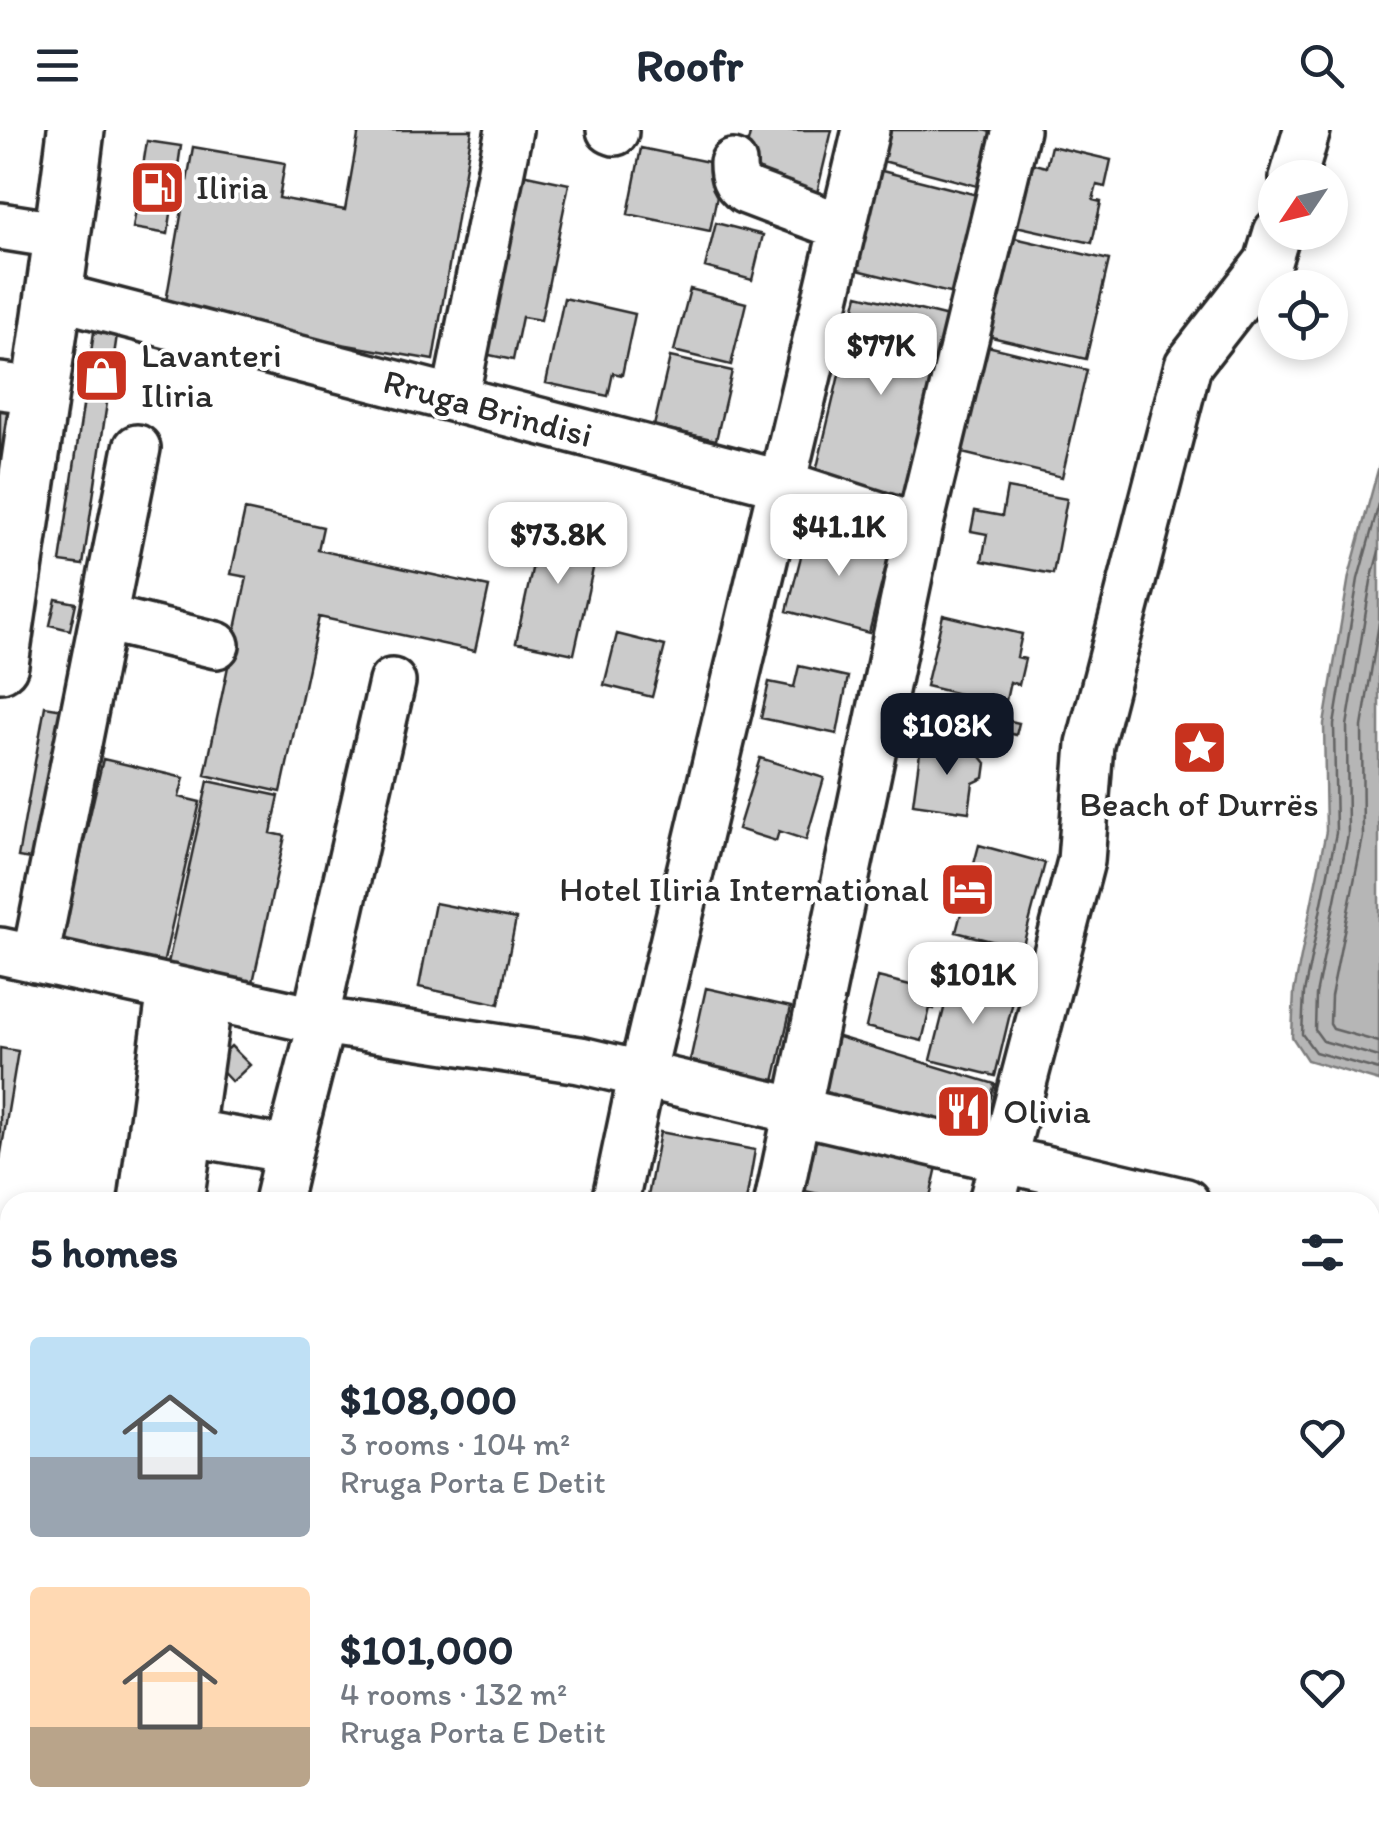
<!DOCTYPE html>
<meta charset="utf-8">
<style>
body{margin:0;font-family:Itim,sans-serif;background:#f6f6f7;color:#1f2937;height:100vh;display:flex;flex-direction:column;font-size:38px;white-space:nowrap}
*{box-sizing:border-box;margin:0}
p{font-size:32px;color:#747a83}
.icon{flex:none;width:55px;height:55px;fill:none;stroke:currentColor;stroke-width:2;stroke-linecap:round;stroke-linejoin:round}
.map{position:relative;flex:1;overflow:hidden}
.drawer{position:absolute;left:0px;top:1062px;width:1380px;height:642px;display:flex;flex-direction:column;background:#fff;border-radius:30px 30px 0 0;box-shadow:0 5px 15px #0003}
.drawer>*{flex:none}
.needle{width:65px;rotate:235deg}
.buttons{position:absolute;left:1258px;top:30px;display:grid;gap:20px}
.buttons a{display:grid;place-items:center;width:90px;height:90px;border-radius:50%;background:#fff;box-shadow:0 5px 15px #0003;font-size:50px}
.price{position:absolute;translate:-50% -85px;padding:0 22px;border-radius:20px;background:#fff;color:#222;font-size:32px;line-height:65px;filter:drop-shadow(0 2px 5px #0008)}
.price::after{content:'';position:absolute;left:50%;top:60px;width:30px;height:22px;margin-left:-15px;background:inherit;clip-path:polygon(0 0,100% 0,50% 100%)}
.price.current{background:#111827;color:#fff}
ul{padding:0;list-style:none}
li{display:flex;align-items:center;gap:30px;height:250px;padding:0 30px}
li span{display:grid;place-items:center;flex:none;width:280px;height:200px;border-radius:10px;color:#555}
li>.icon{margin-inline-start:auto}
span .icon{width:120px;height:120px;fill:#fffc;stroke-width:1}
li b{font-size:42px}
h2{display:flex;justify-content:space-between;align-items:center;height:120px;padding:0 30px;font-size:42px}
header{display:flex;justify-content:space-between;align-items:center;height:130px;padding:0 30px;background:#fff;font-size:45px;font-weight:700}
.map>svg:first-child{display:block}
.water{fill:#b6b6b6;stroke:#7e7e7e;stroke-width:2.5}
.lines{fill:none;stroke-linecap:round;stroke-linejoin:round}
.shore{stroke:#636363;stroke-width:2.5}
.building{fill:#cbcbcb;stroke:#2b2b2b;stroke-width:2.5}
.minor-casing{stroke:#2b2b2b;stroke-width:52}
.major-casing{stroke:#2b2b2b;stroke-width:62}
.minor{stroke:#fff;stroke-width:45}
.major{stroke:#fff;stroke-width:55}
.labels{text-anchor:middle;stroke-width:8;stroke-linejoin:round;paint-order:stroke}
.poi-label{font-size:35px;fill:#2b2b2b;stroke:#fff;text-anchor:start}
.street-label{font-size:35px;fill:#2b2b2b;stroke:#fff}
</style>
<header><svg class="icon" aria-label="menu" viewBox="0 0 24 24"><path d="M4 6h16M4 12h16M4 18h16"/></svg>Roofr<svg class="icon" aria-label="search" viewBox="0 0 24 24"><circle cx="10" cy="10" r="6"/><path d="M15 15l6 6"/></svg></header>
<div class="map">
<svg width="1379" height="1704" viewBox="0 0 1379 1704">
<rect width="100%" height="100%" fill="#fff"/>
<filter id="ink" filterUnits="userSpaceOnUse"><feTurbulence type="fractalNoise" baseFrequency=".01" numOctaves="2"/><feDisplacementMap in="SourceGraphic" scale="20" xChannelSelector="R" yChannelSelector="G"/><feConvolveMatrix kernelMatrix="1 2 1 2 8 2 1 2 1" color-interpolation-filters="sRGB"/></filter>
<g filter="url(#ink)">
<path class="water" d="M1379,336V951L1307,930L1292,907L1294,862L1326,701L1324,594L1349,446Z
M1370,1273L1379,1274V1704H1099L1103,1695H1370Z"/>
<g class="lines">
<path class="shore" d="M1379,374L1358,449L1334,595L1336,703L1304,863L1302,904L1315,922L1379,940
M1379,421L1371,451L1347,596L1348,705L1316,865L1315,900L1323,911L1379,927
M1379,493L1362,597L1363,707L1331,866L1330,894L1333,899L1379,912"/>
</g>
<path class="building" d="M359,0H472L433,230L164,183L193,17L285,33L279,68L345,80Z
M751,0H832L817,63L740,45Z
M891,0H983L995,3L981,57L883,31Z
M147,11L181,16L168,104L133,98Z
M1051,16L1111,30L1105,57L1097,55L1093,70L1101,72L1092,113L1016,96L1030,33L1046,37Z
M641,18L723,35L710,101L628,84Z
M503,40L569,54L541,190L522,187L513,230L466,220Z
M878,40L981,66L957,165L854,139Z
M716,93L763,105L752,150L705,137Z
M1006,106L1109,130L1086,229L983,205Z
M690,159L746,173L731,235L674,221Z
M858,165L948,187L905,371L814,350Z
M564,168L635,184L622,245L613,243L608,266L546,253Z
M94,202L117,205L83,435L60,432Z
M979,214L1087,240L1062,347L954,321Z
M670,227L732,241L716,310L654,296Z
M0,280L17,282L0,362Z
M1007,358L1067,369L1053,444L982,431L987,404L971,401L975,381L1002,386Z
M245,380L323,397L318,420L489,457L475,521L319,487L281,662L205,645L247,447L231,444Z
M543,389L601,403L574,524L516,512Z
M809,395L891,417L869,503L787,481Z
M56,469L76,473L70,500L50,495Z
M943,485L1022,504L1017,527L1025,529L1019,555L1010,552L1005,575L926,556Z
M617,504L665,516L652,567L604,555Z
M799,536L848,547L837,604L761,588L769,552L794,557Z
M45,576L63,579L37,730L18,727Z
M959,579L1019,593L1016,605L957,591Z
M921,615L978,623L986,633L984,648L973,653L969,682L913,674Z
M760,628L824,648L806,710L779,701L776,711L738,699Z
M103,629L184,648L179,667L200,672L162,839L60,815Z
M208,651L279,666L271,703L285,706L252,857L167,838Z
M979,715L1045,733L1022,819L956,802Z
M435,773L516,789L499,874L419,857Z
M878,847L938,862L934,879L930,878L922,911L866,897Z
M952,847L1015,863L995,946L931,930Z
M706,858L791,877L772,960L688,940Z
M822,902L995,954L977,1011L804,958Z
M231,916L250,935L232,952L214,933Z
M0,918L18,921L0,1029Z
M799,1001L938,1032L929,1072H855L787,1057Z
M660,1002L755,1020L746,1072H647Z
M0,1100L10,1101L7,1119L0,1117Z
M0,1573L10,1574V1625L0,1624Z
M0,1639L10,1641V1695H32L31,1704H0Z
M225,1695H307L306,1704H223Z
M503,1695H534L532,1704H501Z
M674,1695H708L753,1704H673Z"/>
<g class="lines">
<defs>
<path id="minor" d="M610,0L615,2
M733,33C733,46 735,53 746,61L842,97
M1293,48L1307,0
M0,96L63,106
M56,166L783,354L919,398
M0,256L39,261
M455,269L509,0
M104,488L216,515
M0,821L315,890L392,552
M35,829L137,318
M315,890L580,930L1186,1072
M152,996L289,1020L322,891
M142,1072L171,858
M180,1072L209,867
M277,1072L289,1020
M615,1072L642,944L866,0
M778,1072L919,398L1016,0
M992,1072L1081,731L1090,614L1188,235L1268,132L1277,102
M1370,1115L1379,1117
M0,1247L10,1250
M480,1704L482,1695
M794,1704L796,1695"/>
<path id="major" d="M0,534C26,356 54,178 76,0"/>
</defs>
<use href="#minor" class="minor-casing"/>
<use href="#major" class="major-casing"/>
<use href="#minor" class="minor"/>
<use href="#major" class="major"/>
</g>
</g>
<defs>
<symbol id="fuel-square" viewBox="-11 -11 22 22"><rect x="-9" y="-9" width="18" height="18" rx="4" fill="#c8321e" stroke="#fff"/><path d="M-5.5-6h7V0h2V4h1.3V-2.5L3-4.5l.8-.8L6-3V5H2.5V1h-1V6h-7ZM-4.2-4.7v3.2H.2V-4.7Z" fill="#fff"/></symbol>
<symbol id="shop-square" viewBox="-11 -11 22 22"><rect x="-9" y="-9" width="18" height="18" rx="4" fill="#c8321e" stroke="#fff"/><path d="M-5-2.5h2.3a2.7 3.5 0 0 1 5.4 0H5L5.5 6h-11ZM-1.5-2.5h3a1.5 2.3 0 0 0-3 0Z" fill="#fff"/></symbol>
<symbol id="sight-square" viewBox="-11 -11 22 22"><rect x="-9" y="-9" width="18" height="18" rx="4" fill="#c8321e" stroke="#fff"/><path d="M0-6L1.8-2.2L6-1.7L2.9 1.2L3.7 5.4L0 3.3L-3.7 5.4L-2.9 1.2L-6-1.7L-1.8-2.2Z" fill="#fff"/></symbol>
<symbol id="hotel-square" viewBox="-11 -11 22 22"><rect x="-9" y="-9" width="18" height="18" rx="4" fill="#c8321e" stroke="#fff"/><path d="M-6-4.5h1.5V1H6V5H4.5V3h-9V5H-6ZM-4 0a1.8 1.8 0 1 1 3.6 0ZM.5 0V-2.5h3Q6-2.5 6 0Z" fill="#fff"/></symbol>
<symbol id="restaurant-square" viewBox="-11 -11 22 22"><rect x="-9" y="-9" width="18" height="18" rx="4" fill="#c8321e" stroke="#fff"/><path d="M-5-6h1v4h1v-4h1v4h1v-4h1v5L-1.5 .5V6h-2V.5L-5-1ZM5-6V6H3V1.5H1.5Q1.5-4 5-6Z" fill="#fff"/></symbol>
</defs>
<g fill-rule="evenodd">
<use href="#fuel-square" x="126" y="26" width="63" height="63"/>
<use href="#shop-square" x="70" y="214" width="63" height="63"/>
<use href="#sight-square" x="1168" y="586" width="63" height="63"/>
<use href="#hotel-square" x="936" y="728" width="63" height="63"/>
<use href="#restaurant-square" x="932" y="950" width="63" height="63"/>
</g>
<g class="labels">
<g class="poi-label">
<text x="196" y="69">Iliria</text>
<text x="141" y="237">Lavanteri<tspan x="141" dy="40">Iliria</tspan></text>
<text x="1199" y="686" text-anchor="middle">Beach of Durrës</text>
<text x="929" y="771" text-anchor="end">Hotel Iliria International</text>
<text x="1003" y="993">Olivia</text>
</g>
<g class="street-label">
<text transform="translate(488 278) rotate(15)" y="12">Rruga Brindisi</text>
</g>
</g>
</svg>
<div class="buttons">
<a><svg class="needle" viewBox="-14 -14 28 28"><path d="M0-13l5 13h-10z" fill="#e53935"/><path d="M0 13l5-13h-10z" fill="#747a83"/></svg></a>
<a><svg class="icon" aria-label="locate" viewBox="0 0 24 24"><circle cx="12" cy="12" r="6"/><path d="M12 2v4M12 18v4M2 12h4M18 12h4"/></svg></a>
</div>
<b class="price" style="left:881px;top:268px">$77K</b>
<b class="price" style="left:839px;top:449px">$41.1K</b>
<b class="price" style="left:558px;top:457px">$73.8K</b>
<b class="price current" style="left:947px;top:648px">$108K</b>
<b class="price" style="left:973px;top:897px">$101K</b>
<section class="drawer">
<h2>5 homes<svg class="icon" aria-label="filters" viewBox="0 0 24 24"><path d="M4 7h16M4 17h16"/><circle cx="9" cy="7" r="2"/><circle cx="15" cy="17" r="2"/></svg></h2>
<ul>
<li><span style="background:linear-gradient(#bfe0f5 60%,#9aa5b1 0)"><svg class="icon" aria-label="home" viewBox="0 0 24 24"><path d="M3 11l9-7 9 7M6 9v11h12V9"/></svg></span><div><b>$108,000</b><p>3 rooms · 104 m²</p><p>Rruga Porta E Detit</p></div><svg class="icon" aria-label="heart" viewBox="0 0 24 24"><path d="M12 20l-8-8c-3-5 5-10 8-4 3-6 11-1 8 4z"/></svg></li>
<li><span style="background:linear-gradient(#ffd9b3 70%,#b9a48a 0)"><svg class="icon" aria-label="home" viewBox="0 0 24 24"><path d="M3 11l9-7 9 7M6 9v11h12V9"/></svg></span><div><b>$101,000</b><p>4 rooms · 132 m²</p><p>Rruga Porta E Detit</p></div><svg class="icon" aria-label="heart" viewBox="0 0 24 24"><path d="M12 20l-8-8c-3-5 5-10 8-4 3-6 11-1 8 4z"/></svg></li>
</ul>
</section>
</div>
